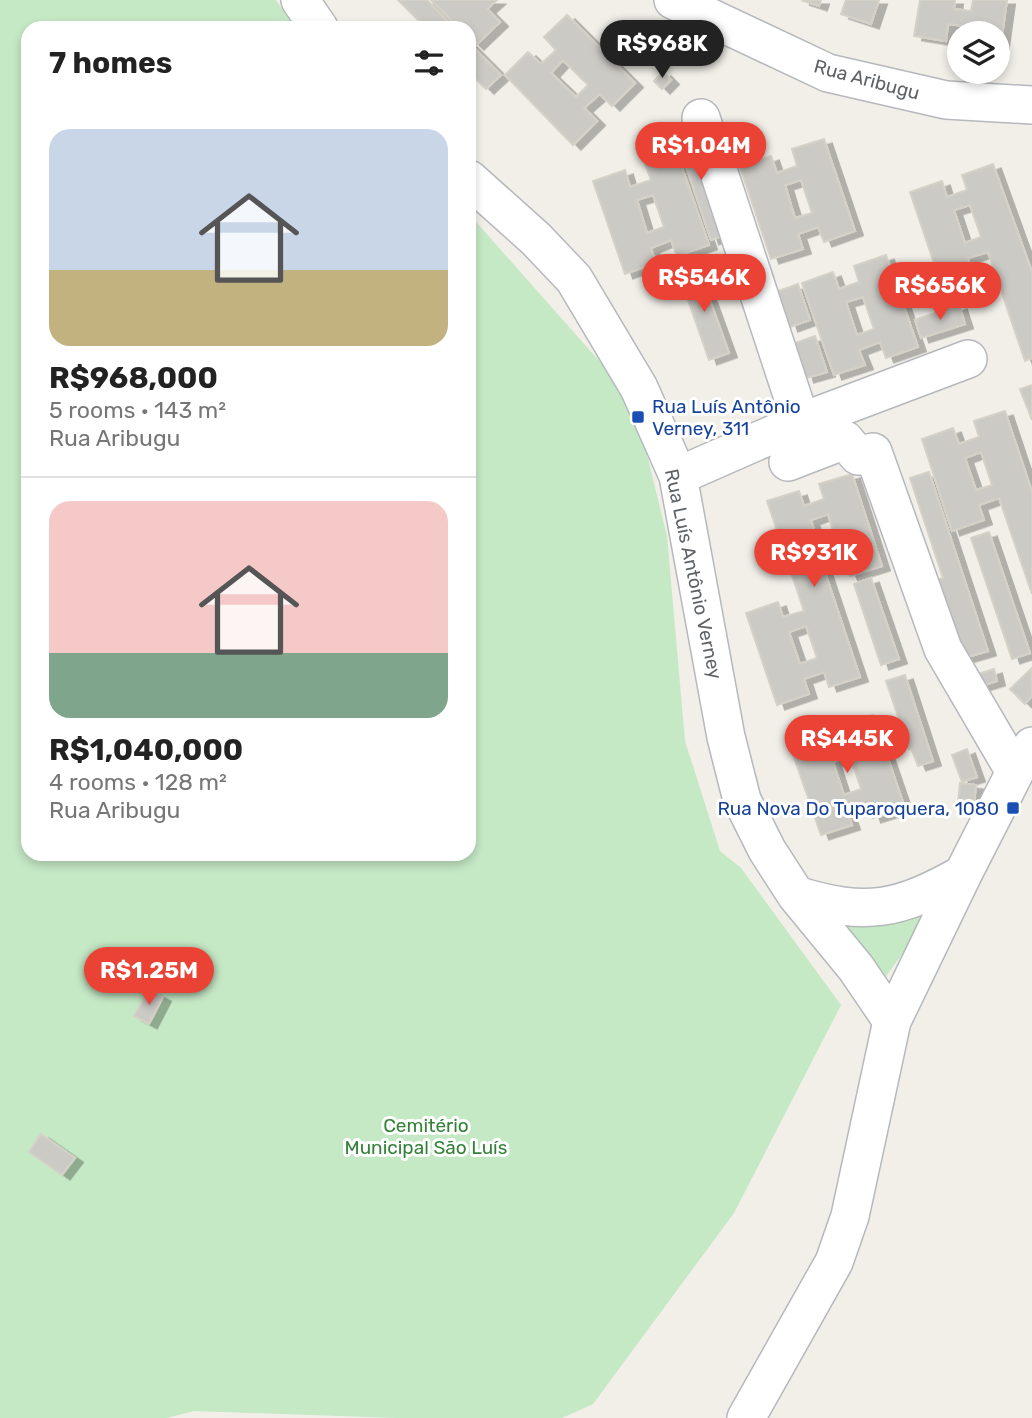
<!DOCTYPE html>
<meta charset="utf-8">
<style>
body{margin:0;font-family:Rubik,sans-serif;background:#f2f2f2;color:#222;height:100vh;display:flex;flex-direction:column;font-size:26px;white-space:nowrap}
*{box-sizing:border-box;margin:0}
p{font-size:23px;color:#767676}
.icon{flex:none;width:38px;height:38px;fill:none;stroke:currentColor;stroke-width:2;stroke-linecap:round;stroke-linejoin:round}
.map{position:relative;flex:1;overflow:hidden}
.details{position:absolute;left:21px;top:21px;width:455px;height:840px;display:flex;flex-direction:column;background:#fff;border-radius:21px;box-shadow:0 4px 10px #0003}
.details>*{flex:none}
.tools{position:absolute;left:947px;top:21px;display:grid;gap:14px}
.tools a{display:grid;place-items:center;width:63px;height:63px;border-radius:50%;background:#fff;box-shadow:0 4px 10px #0003;font-size:35px}
.price{position:absolute;translate:-50% -60px;padding:0 16px;border-radius:24px;background:#ea4335;color:#fff;font-size:23px;line-height:46px;filter:drop-shadow(0 2px 4px #0008)}
.price::after{content:'';position:absolute;left:50%;top:42px;width:21px;height:16px;margin-left:-10px;background:inherit;clip-path:polygon(0 0,100% 0,50% 100%)}
.price.current{background:#222;color:#fff}
ul{padding:0;list-style:none}
li{display:grid;align-content:center;gap:14px;height:371px;padding:0 28px}
li+li{border-top:2px solid #e0e0e0}
li span{display:grid;place-items:center;height:217px;border-radius:21px;color:#555}
li>.icon{margin-inline-start:auto}
span .icon{width:126px;height:126px;fill:#fffc;stroke-width:1}
li b{font-size:30px}
h2{display:flex;justify-content:space-between;align-items:center;height:84px;padding:0 28px;font-size:30px}
.map>svg:first-child{display:block}
.green{fill:#c5e8c5}
.building{fill:#cccac5;stroke:#d6d1c6;stroke-width:2;fill-rule:evenodd;filter:url(#shadow)}
.lines{fill:none;stroke-linecap:round;stroke-linejoin:round}
.minor-casing{stroke:#b5b8bc;stroke-width:40}
.minor{stroke:#fff;stroke-width:37}
.transit-dot{fill:#1a4fb4;stroke:#fff;stroke-width:2.5}
.labels{text-anchor:middle;stroke-width:6;stroke-linejoin:round;paint-order:stroke}
.street-label{font-size:19px;fill:#5f6368;stroke:#fff}
.transit-label{font-size:19px;fill:#164399;stroke:#fff;text-anchor:start}
.park-label{font-size:19px;fill:#348238;stroke:#fff}
</style>
<div class="map">
<svg width="1032" height="1418" viewBox="0 0 1032 1418">
<defs>
<filter id="shadow"><feDropShadow dx="8" dy="4.5" stdDeviation="0" flood-color="#0004"/></filter>
</defs>
<rect width="100%" height="100%" fill="#f1efe8"/>
<path class="green" d="M0,0H276L295,28H28V854H469V214L624,389L647,455L667,536L685,741L720,851L741,868L841,1005L734,1213L593,1404L562,1418H396L194,1411L167,1418H0Z
M937,905L875,992L836,922Z"/>
<path class="building" d="M398,0H427L454,28H426Z
M431,0H497L487,9L500,22L476,45L469,38V28H459Z
M801,0H821L819,6Z
M846,0H879L871,24L841,14Z
M920,0H955L954,9L971,11L973,0H1007L1000,50L998,33H971L972,27L948,24L946,41L914,36Z
M567,15L635,83L612,106L600,94L584,108L597,121L573,145L505,75L528,52L541,64L556,50L544,37ZM563,60L588,85L576,97L551,73Z
M469,43L501,75L486,89L469,72Z
M663,72L671,80L662,89L654,81Z
M692,124L728,234L711,240L674,130Z
M824,139L855,231L824,242L818,227L798,234L803,249L771,259L740,167L771,156L777,173L797,166L792,149ZM801,180L812,213L795,218L785,185Z
M677,153L709,245L677,256L671,240L651,248L656,263L625,274L593,181L625,170L630,187L651,180L645,164ZM653,195L664,227L647,233L637,200Z
M993,164L1032,272V358L1025,361L988,252L968,258L972,273L941,284L910,192L942,181L947,197L967,190L962,175ZM970,205L981,237L965,243L954,210Z
M886,255L918,347L886,358L880,342L859,350L865,365L834,375L802,283L833,272L839,289L859,282L854,266ZM863,297L874,329L857,335L846,302Z
M698,267L729,353L709,360L679,274Z
M798,284L810,320L790,327L778,291Z
M959,305L965,324L921,338L915,320Z
M815,336L827,372L806,378L795,343Z
M1032,385V420L1020,389Z
M1005,411L1032,492V594L999,498L979,505L984,520L952,531L922,439L953,428L959,444L979,437L974,421ZM981,452L992,485L976,490L965,458Z
M929,472L988,651L957,660L927,583L943,578L910,478Z
M852,474L882,566L850,576L844,562L824,569L860,677L829,687L824,672L804,679L809,694L777,705L746,613L778,602L783,617L804,611L767,501L799,491L804,506L824,499L819,484ZM828,514L838,547L822,553L811,520ZM806,626L817,658L800,664L789,632Z
M989,532L1030,653L1012,659L971,538Z
M871,578L899,659L881,665L854,584Z
M994,669L997,681L981,686L978,674Z
M1031,669L1032,696L1025,704L1010,689Z
M905,675L933,761L918,766L911,748L909,749L886,681Z
M873,715L905,808L873,818L868,803L847,810L852,825L821,835L789,743L821,732L826,749L847,742L841,726ZM850,756L861,789L844,795L833,762Z
M967,749L977,777L962,782L952,755Z
M960,783L976,785L974,804L958,802Z
M149,990L163,997L149,1024L134,1016Z
M41,1134L75,1158L62,1175L29,1152Z"/>
<g class="lines">
<defs>
<path id="minor" d="M300,0L319,28
M673,0L828,73L946,100L1032,105
M701,118L801,422
M469,179L536,239L574,279L639,388L678,476L726,737L742,800L767,850L796,895L856,968L892,1021
M788,462L845,440L858,456L873,452L943,649L1015,772
M678,476L801,422L968,359
M796,895C867,917 899,910 963,874
M746,1418L834,1262L850,1216L892,1021L963,874L1015,772L1032,746"/>
</defs>
<use href="#minor" class="minor-casing"/>
<use href="#minor" class="minor"/>
</g>
<g class="transit-dot">
<rect x="631" y="410" width="14" height="14" rx="3.5"/>
<rect x="1006" y="801" width="14" height="14" rx="3.5"/>
</g>
<g class="labels">
<g class="street-label">
<text transform="translate(867 79) rotate(15)" y="7">Rua Aribugu</text>
<text transform="translate(694 574) rotate(78)" y="7">Rua Luís Antônio Verney</text>
</g>
<g class="transit-label">
<text x="652" y="413">Rua Luís Antônio<tspan x="652" dy="22">Verney, 311</tspan></text>
<text x="999" y="815" text-anchor="end">Rua Nova Do Tuparoquera, 1080</text>
</g>
<g class="park-label">
<text x="426" y="1132">Cemitério<tspan x="426" dy="22">Municipal São Luís</tspan></text>
</g>
</g>
</svg>
<div class="tools">
<a><svg class="icon" aria-label="layers" viewBox="0 0 24 24"><path d="M12 4l9 5-9 5-9-5zM3 14l9 5 9-5"/></svg></a>
</div>
<b class="price current" style="left:662px;top:80px">R$968K</b>
<b class="price" style="left:701px;top:182px">R$1.04M</b>
<b class="price" style="left:704px;top:314px">R$546K</b>
<b class="price" style="left:940px;top:322px">R$656K</b>
<b class="price" style="left:814px;top:589px">R$931K</b>
<b class="price" style="left:847px;top:775px">R$445K</b>
<b class="price" style="left:149px;top:1007px">R$1.25M</b>
<section class="details">
<h2>7 homes<svg class="icon" aria-label="filters" viewBox="0 0 24 24"><path d="M4 7h16M4 17h16"/><circle cx="9" cy="7" r="2"/><circle cx="15" cy="17" r="2"/></svg></h2>
<ul>
<li><span style="background:linear-gradient(#c9d6e8 65%,#c2b280 0)"><svg class="icon" aria-label="home" viewBox="0 0 24 24"><path d="M3 11l9-7 9 7M6 9v11h12V9"/></svg></span><div><b>R$968,000</b><p>5 rooms · 143 m²</p><p>Rua Aribugu</p></div></li>
<li><span style="background:linear-gradient(#f6c9c9 70%,#7fa58c 0)"><svg class="icon" aria-label="home" viewBox="0 0 24 24"><path d="M3 11l9-7 9 7M6 9v11h12V9"/></svg></span><div><b>R$1,040,000</b><p>4 rooms · 128 m²</p><p>Rua Aribugu</p></div></li>
</ul>
</section>
</div>
